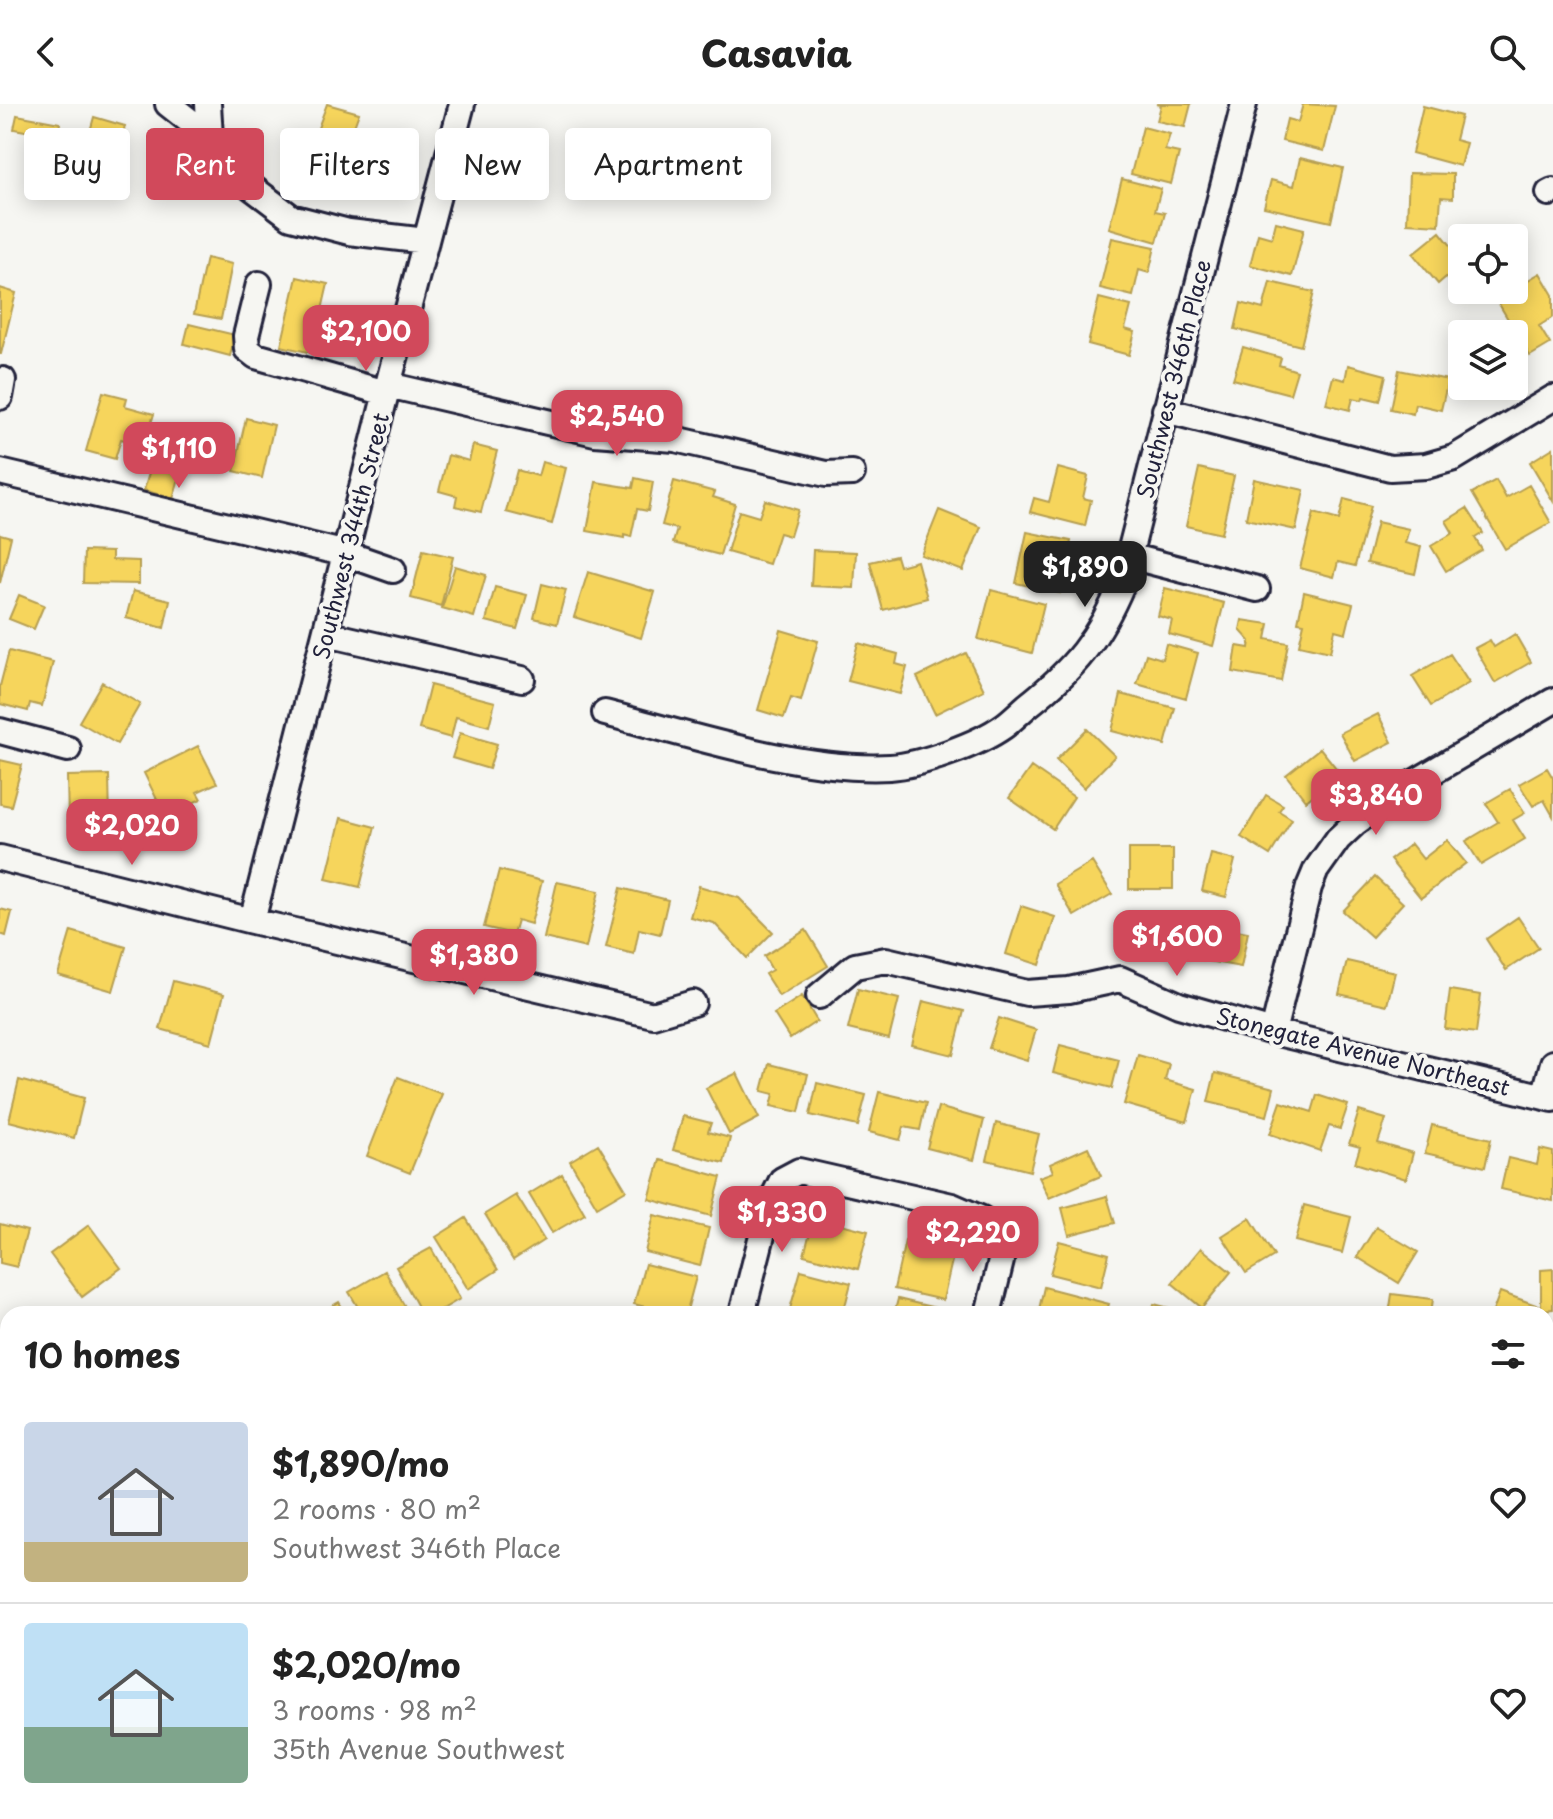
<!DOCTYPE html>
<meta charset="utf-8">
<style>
body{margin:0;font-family:"Playpen Sans",sans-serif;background:#f2f2f2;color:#222;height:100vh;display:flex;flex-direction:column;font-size:30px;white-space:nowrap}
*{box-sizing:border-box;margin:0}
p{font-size:26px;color:#767676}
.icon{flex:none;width:44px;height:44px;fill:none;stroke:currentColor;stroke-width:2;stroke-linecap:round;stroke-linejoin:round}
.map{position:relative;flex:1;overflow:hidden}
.panel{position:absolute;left:0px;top:1202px;width:1554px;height:514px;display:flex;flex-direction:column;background:#fff;border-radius:24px 24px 0 0;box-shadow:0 4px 20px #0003}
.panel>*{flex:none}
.top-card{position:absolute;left:24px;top:24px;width:800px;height:72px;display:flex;gap:16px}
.buttons{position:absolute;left:1448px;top:120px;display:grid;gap:16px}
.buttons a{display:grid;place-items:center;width:80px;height:80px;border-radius:8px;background:#fff;box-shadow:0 4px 20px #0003;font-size:40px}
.price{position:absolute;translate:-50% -68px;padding:0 18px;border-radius:16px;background:#d1495b;color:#fff;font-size:26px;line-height:52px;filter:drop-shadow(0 2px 4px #0008)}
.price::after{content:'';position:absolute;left:50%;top:48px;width:24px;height:18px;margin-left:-12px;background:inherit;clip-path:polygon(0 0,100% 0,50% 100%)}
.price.on{background:#222;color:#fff}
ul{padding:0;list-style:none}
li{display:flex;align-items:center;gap:24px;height:200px;padding:0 24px}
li+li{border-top:2px solid #e0e0e0}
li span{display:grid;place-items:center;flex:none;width:224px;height:160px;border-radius:8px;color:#555}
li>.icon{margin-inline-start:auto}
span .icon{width:96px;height:96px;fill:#fffc;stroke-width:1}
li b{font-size:34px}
h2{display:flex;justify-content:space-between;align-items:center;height:96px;padding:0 24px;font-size:34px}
.pill{padding:0 28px;border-radius:8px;background:#fff;box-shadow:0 4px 20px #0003;font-size:28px;line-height:72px}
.pill.on{background:#d1495b;color:#fff}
header{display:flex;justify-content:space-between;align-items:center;height:104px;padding:0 24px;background:#fff;font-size:36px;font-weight:800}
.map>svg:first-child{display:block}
.built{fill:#ebe4ef}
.water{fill:#93d3f4;stroke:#668caa;stroke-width:2}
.homes{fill:#f6d55c;stroke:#b69f52;stroke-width:2}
.shops{fill:#d6604d;stroke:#a04d48;stroke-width:2}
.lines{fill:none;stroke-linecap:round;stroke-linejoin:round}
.minor-casing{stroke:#22223b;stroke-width:30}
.minor{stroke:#f6f6f2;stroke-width:24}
.labels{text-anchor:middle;stroke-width:8;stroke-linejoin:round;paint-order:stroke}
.street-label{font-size:22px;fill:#22223b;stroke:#f6f6f2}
</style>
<header><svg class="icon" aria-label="back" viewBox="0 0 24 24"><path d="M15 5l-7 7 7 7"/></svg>Casavia<svg class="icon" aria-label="search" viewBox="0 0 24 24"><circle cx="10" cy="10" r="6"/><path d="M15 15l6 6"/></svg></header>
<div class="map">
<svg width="1553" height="1715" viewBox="0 0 1553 1715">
<rect width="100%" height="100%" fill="#f6f6f2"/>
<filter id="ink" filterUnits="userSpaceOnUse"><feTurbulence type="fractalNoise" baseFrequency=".0125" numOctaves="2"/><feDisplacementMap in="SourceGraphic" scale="16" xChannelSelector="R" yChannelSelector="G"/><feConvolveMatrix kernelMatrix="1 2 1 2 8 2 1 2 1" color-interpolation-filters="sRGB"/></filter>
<g filter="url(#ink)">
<path class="built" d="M8,1364V1708H77L75,1715H0V1369Z"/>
<path class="water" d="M102,1708H218V1715H100Z"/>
<path class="homes" d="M327,0L359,9L332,83L300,72Z
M1156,0H1191L1185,23L1157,17L1161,1Z
M1303,0L1335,2L1324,47L1282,37L1287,15L1298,18Z
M1423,2L1461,12L1455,36L1466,39L1460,62L1412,49Z
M17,11L60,19L58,33L14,25Z
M94,13L125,22L112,71L70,60L76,39L86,42Z
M1143,23L1170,30L1165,46L1179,49L1171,80L1131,70Z
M1300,54L1343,64L1331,118L1264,103L1271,76L1294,82Z
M1409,69L1453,70V94L1441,93L1439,121L1407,119Z
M1122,75L1161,85L1155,107L1165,109L1157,138L1109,124Z
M1276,118L1304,125L1292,172L1250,161L1258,130L1272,134Z
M1440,128L1462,155L1463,186L1459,189L1446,173L1438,180L1413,150Z
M1112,134L1155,143L1149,169L1139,166L1133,192L1100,184Z
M206,154L232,160L221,215L194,210Z
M1540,169L1553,191V213L1539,222L1550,240L1530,252L1496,195Z
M297,173L328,180L312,249L281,242Z
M1270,178L1314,188L1301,242L1235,225L1241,199L1263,205Z
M0,184L16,189L1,250H0Z
M1099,194L1131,202L1125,225L1135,228L1129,251L1088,240Z
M189,220L235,231L230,252L184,240Z
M1243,243L1281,254L1279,261L1297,267L1290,290L1233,275Z
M1348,261L1386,271L1380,297L1363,293L1362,296L1353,294L1350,306L1326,300L1333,273L1345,276Z
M1399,266L1448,276L1441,306L1415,300L1413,310L1391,305Z
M103,288L127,294L125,302L154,310L144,342L121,335L115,355L86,347Z
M246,314L274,321L262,374L234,367Z
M473,341L497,347L481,408L455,402L457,392L439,387L448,351L469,357Z
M157,342L186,350L173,395L144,386Z
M1553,344V397L1530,358Z
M542,358L566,364L552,420L506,408L517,366L538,372Z
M1058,364L1088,372L1083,394L1091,396L1085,422L1030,408L1034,394L1049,398Z
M1199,364L1234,372L1221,430L1186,422Z
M635,374L653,378L648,407L637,405L631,433L624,431V434L587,427L596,378L633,384Z
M1254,375L1304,386L1296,426L1246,415Z
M1496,376L1506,394L1529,381L1551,419L1505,445L1472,389Z
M674,377L715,388L713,393L735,400L720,451L673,439L677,425L662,421Z
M1344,395L1371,402L1355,462L1338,458L1334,473L1300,464L1314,409L1339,416Z
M765,396L798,406L790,432L779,429L769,460L727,448L739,407L759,413Z
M1467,404L1483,429L1475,434L1482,446L1446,467L1431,442L1453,429L1446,417Z
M939,406L981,423L963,467L921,451Z
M1377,418L1409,425L1405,439L1421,443L1415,470L1367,459Z
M1027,428L1071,437L1060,489L1016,479Z
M0,430L11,433L0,479Z
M423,446L453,453L441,502L411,494Z
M813,446L856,448L854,484L811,482Z
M84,447L112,448V456L139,457V480L83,479Z
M896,452L899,462L917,457L927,494L883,506L870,458Z
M455,462L486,471L474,513L442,504Z
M588,468L655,488L641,534L574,513Z
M542,480L566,486L557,520L534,514Z
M495,483L527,491L517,525L486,517Z
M1165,484L1224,499L1213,542L1169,530L1172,516L1158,512Z
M991,486L1044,500L1032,549L978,535Z
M133,487L170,496L164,524L126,514Z
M1304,488L1353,500L1346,529L1335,526L1330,548L1299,541L1304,519L1298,518Z
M19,491L44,501L34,525L9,515Z
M1242,516L1269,520L1266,535L1288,539L1281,577L1233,568L1237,542L1249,544L1250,537L1240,526Z
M781,526L818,537L801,597L791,594L784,614L758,606Z
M1515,530L1531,558L1495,579L1475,544L1490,536L1494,543Z
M858,539L898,550L896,560L907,563L900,590L848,577Z
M1166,540L1198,549L1186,594L1137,580L1146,550L1162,555Z
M9,547L53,558L42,602L30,599L28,607L0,600V582Z
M966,549L984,586L935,610L917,573Z
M1450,550L1469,579L1431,602L1412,572Z
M102,578L140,600L117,640L79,618Z
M430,581L495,598L489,622L456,613L451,634L419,625Z
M1121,590L1175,604L1165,641L1112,627Z
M1378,610L1392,638L1355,657L1340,629Z
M1087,625L1115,652L1084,684L1056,656Z
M460,629L497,640L489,665L452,654Z
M198,642L217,679L197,688L201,695L165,712L144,669Z
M1320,644L1341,670L1306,697L1286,671Z
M0,656L22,661L11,702L0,700Z
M1031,663L1074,693L1053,725L1009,694Z
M1547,664L1553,674V712L1544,696L1533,702L1519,680Z
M109,671L110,718L68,719L67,672Z
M1510,685L1525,709L1513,716L1525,735L1481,761L1466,737L1498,718L1486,699Z
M1266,691L1283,701L1279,707L1292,715L1270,751L1241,733Z
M341,714L375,723L360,783L326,775Z
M1447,736L1466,759L1421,794L1390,756L1411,740L1423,755Z
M1129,745H1173V785H1129Z
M1211,750L1235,756L1226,793L1202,787Z
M1092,758L1112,790L1074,812L1055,780Z
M499,766L542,777L531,820L517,816L513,830L484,823Z
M1375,773L1403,799L1372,833L1343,807Z
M557,778L599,787L586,844L544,834Z
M699,782L739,794L773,828L747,854L714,819L690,813Z
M621,784L668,796L660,830L639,825L634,850L606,843Z
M1021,802L1055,813L1040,861L1006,850Z
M0,805L12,808L6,832L0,830Z
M1518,813L1539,844L1506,866L1486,835Z
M1208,821L1248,828L1241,863L1202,856Z
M806,826L828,862L779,892L765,870L772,866L764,852Z
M71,827L126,843L113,887L58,871Z
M1347,857L1395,868L1387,901L1339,890Z
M173,877L224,890L211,939L160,925Z
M858,885L899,895L889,935L848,925Z
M1450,886L1481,891L1476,929L1445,925Z
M802,892L817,917L790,935L774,910Z
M923,897L964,907L953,951L912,941Z
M999,914L1036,926L1027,956L989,944Z
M1060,941L1119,956L1112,984L1053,969Z
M1138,951L1169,960L1165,976L1196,985L1187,1018L1124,1000Z
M769,960L808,970L799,1008L771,1002L774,990L762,987Z
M737,969L759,1014L729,1030L706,984Z
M1215,969L1274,984L1267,1012L1208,998Z
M398,973L442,990L410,1069L367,1052Z
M19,976L84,994L74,1034L9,1017Z
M817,979L866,991L858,1022L810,1011Z
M879,988L926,999L920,1026L904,1023L900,1036L869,1028Z
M1317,991L1348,1001L1340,1025L1329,1022L1320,1047L1270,1030L1281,998L1312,1008Z
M938,1003L984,1016L974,1056L927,1044Z
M1359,1007L1386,1015L1378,1039L1413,1049L1406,1075L1355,1059L1360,1043L1349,1040Z
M683,1012L711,1019L708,1028L730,1034L724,1059L673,1046Z
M996,1019L1039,1030L1030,1067L987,1056Z
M1432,1021L1491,1035L1485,1063L1425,1049Z
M598,1040L626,1086L597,1103L570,1057Z
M1088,1043L1101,1072L1049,1094L1039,1073L1053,1068L1050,1060Z
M1540,1045L1553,1048V1097L1501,1085L1508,1054L1537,1061Z
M660,1056L721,1073L711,1112L649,1095Z
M562,1070L585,1110L552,1129L529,1090Z
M516,1091L544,1136L513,1156L485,1110Z
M1107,1092L1115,1119L1069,1131L1062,1104Z
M1304,1101L1351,1113L1342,1149L1295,1137Z
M654,1111L709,1124L700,1162L645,1148Z
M814,1113L868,1127L858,1165L804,1151Z
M466,1114L498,1166L468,1185L436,1133Z
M1250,1114L1274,1152L1246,1169L1222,1132Z
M0,1120L27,1127L17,1163L0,1159Z
M89,1121L121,1164L82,1193L50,1150Z
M1376,1123L1418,1148L1399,1179L1357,1153Z
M905,1137L954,1148L943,1196L894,1185Z
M1059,1137L1109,1150L1101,1183L1050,1170Z
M431,1144L460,1195L434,1210H422L396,1163Z
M1201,1144L1231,1168L1202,1204L1172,1179Z
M645,1160L696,1173L686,1210H671L634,1200Z
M1553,1165V1205L1541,1206V1166Z
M801,1166L851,1179L843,1210H809L790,1205Z
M385,1167L408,1208L362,1210L349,1188Z
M1044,1183L1109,1200L1106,1210H1038Z
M1500,1188L1539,1202L1536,1210H1492Z
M1392,1190L1433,1195L1431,1210H1389Z
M898,1195L940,1205L939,1210H894Z
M339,1198L346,1210H318Z
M1154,1200L1192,1210H1151Z
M1546,1346L1553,1354V1388L1547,1394Z
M1553,1644V1677L1546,1668V1650Z
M309,1708H347L345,1715H307Z
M377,1708H417L415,1715H376Z
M434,1708H469L467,1715H432Z
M509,1708H561L559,1715H536Z
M776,1708H811L809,1715Z
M913,1708H968L966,1715H928L912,1711Z
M1022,1708H1066L1064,1715H1046Z
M1286,1708H1318L1317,1715H1285Z
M1385,1708H1416L1414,1715H1383Z
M1520,1708H1535L1552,1713V1715H1518Z"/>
<path class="shops" d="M0,1534L8,1536V1669L0,1700Z"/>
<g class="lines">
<defs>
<path id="minor" d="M168,0L210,33
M208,0L210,33L218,58L291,113L349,128L426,137
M1549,89L1553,87
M259,180L246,232L247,245L256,252L386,289
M388,281L595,329L675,335L826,370L852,369
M0,293L3,276
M1165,306L1390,364L1426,362L1454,354L1553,294
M0,368L347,450L393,466
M1129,452L1257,485
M327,530L522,575
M605,609C690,631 803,668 890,663C921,661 979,640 1004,622C1012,616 1019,609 1027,602C1074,565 1099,535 1122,480L1244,0
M0,627L68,645
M0,754L252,817L653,911L693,899
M252,817L388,281L462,0
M819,892L855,862L886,856L1027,889L1069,886L1120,875L1179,901L1273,928L1553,995
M1273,928L1309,783L1316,766L1338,735L1355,719L1400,687L1553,597
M1544,993L1553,959
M742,1210L770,1100L782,1076L799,1067L952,1102L982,1115L996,1131L1001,1157L988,1210
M1546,1461L1553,1452
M0,1483L8,1485
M1546,1572L1553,1575
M1135,1708L1160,1715
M12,1715L13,1708
M262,1715L263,1708
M611,1715L613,1708
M862,1715L864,1708
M1468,1715L1469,1708"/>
</defs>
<use href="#minor" class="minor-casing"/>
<use href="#minor" class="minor"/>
</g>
</g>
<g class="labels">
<g class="street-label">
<text transform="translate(1174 275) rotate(-76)" y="8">Southwest 346th Place</text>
<text transform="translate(351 432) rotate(-76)" y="8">Southwest 344th Street</text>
<text transform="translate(1363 948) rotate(14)" y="8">Stonegate Avenue Northeast</text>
</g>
</g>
</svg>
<div class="buttons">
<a><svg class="icon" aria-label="locate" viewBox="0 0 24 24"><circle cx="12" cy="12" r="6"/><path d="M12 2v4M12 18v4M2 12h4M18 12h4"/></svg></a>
<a><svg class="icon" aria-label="layers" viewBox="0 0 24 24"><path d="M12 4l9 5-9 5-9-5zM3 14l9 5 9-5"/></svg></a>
</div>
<b class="price" style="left:366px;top:269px">$2,100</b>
<b class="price" style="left:617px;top:354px">$2,540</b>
<b class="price" style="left:179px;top:386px">$1,110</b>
<b class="price on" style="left:1085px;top:505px">$1,890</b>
<b class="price" style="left:1376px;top:733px">$3,840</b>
<b class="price" style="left:132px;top:763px">$2,020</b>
<b class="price" style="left:1177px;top:874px">$1,600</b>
<b class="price" style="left:474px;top:893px">$1,380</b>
<b class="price" style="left:782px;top:1150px">$1,330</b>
<b class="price" style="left:973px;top:1170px">$2,220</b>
<div class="top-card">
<a class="pill">Buy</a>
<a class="pill on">Rent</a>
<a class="pill">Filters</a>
<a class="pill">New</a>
<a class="pill">Apartment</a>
</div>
<section class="panel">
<h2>10 homes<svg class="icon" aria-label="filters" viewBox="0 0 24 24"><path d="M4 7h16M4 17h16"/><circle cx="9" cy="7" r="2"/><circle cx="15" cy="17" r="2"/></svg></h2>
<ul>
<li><span style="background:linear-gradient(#c9d6e8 75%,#c2b280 0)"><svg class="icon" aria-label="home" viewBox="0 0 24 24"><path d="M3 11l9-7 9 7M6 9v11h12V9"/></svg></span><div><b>$1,890/mo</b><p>2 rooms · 80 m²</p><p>Southwest 346th Place</p></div><svg class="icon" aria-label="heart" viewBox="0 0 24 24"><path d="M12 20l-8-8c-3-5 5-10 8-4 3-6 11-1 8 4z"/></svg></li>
<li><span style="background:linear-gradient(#bfe0f5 65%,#7fa58c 0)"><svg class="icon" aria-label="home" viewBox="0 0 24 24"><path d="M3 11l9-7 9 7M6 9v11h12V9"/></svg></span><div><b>$2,020/mo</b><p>3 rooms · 98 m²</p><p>35th Avenue Southwest</p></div><svg class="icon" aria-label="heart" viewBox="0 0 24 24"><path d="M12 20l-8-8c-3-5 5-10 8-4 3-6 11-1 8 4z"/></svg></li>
</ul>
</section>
</div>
